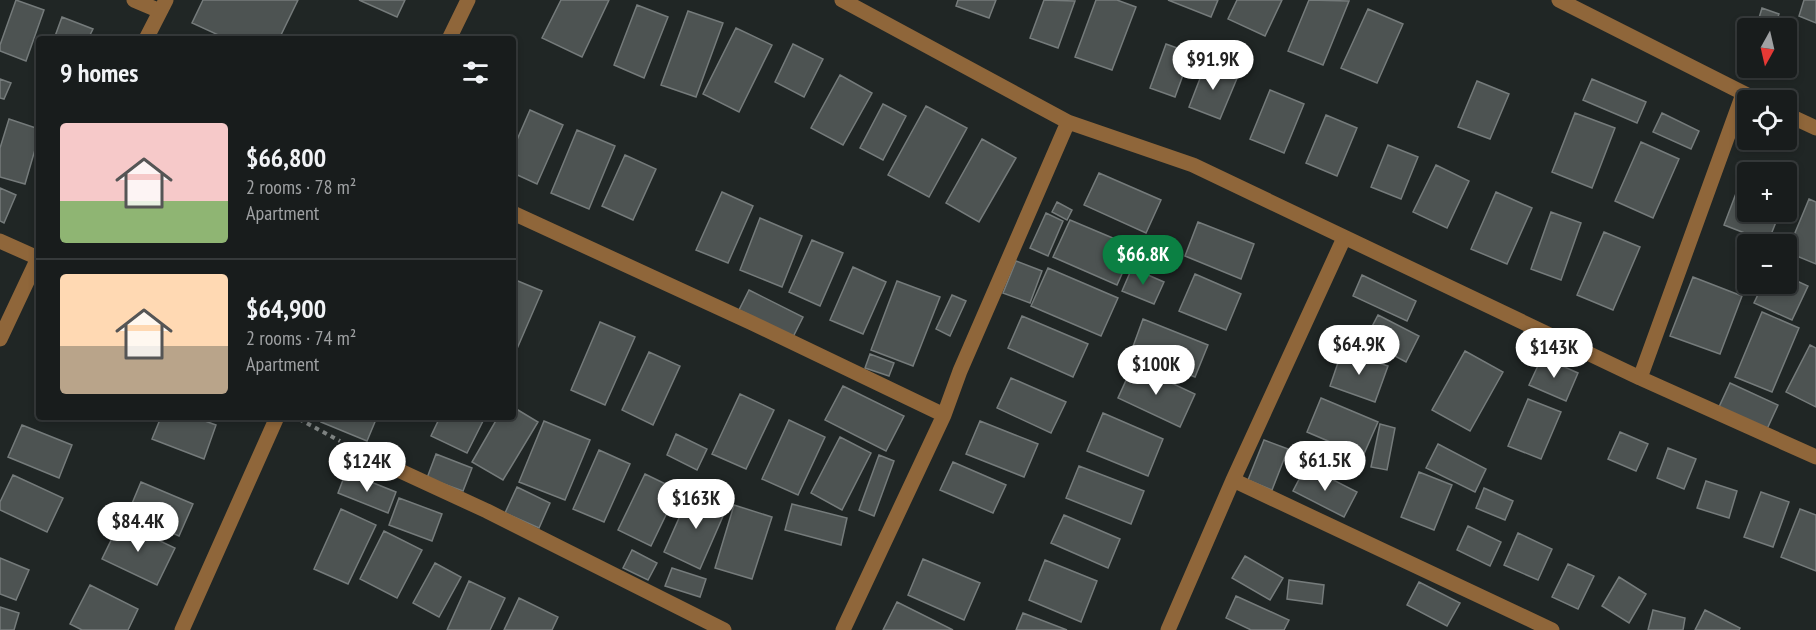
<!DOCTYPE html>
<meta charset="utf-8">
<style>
body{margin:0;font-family:"PT Sans Narrow",sans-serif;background:#212525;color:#f1f3f6;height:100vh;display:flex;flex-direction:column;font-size:22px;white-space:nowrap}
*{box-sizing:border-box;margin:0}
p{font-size:20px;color:#9fa1a3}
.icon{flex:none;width:33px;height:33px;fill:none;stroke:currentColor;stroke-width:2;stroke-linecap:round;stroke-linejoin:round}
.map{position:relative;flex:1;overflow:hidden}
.sheet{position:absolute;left:36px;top:36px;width:480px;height:384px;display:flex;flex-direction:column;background:#181c1c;border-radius:6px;box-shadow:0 3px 9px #0003,0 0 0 2px #363a3b}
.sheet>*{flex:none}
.needle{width:39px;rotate:188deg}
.buttons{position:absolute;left:1737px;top:18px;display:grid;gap:12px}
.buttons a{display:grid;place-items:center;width:60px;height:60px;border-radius:6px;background:#181c1c;box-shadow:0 3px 9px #0003,0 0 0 2px #363a3b;font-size:30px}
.price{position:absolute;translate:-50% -51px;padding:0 14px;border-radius:21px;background:#fff;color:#222;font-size:20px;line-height:39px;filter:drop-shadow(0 2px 3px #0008)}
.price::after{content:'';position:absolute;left:50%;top:36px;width:18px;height:14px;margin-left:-9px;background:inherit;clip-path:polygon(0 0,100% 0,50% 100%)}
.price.current{background:#0b8043;color:#fff}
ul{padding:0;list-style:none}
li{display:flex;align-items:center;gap:18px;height:150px;padding:0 24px}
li+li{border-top:2px solid #363a3b}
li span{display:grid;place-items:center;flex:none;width:168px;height:120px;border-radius:6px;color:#555}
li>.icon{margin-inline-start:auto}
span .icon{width:72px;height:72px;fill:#fffc;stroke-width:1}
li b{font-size:26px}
h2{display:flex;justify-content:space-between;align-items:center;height:72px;padding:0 24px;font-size:26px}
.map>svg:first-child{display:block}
.building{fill:#4d5352;stroke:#757b7b;stroke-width:1.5}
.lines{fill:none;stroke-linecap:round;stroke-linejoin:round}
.path{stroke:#7d8281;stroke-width:4;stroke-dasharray:4.5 4.5;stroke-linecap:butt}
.minor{stroke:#8f663a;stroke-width:15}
</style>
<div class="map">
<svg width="1816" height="630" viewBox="0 0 1816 630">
<rect width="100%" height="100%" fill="#202625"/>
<path class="building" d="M16,0L44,10L26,61L0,51V45Z
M203,0H298L279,39H227L192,23Z
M359,0H405L397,17Z
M561,0H609L582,57L542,38Z
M958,0H996L989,18L956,6Z
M1044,0L1075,1L1058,48L1030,38Z
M1096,0H1117L1136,7L1112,70L1075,57Z
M1168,0H1218L1211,17Z
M1237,0H1282L1265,36L1228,19Z
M1309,0L1349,1L1323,65L1288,51Z
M1804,0H1816V23L1799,16Z
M637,5L668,17L644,78L614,65Z
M1762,8L1779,14L1774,28H1756Z
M1368,9L1403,24L1377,83L1341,68Z
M688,11L723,23L696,97L661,85Z
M62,17L93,29L88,39H54Z
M736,28L772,45L739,112L703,94Z
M793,44L823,59L804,97L775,82Z
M1166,44L1191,53L1175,97L1150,88Z
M1206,63L1238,76L1220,119L1189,107Z
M840,75L872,93L843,145L811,128Z
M0,79L11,83L4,99L0,98Z
M1592,79L1646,102L1637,123L1583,100Z
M1477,81L1509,94L1490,139L1458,127Z
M1270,90L1304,104L1284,153L1250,139Z
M883,104L906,116L883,160L860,148Z
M926,106L967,128L929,197L888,175Z
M530,110L563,125L537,184L513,173V149Z
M1575,113L1615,128L1592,188L1552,172Z
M1662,113L1699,131L1691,149L1653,132Z
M1326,115L1357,128L1337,176L1306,163Z
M9,119L39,129V136L25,184L0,177V148Z
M577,130L615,146L589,209L551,193Z
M982,139L1016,158L979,222L946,203Z
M1641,142L1679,159L1653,218L1615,201Z
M1388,145L1418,157L1401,199L1371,187Z
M625,155L656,169L633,220L602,206Z
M1436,165L1469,181L1447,228L1413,212Z
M1099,173L1161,200L1146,233L1084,205Z
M1743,175L1748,177V212H1780L1768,242L1724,225Z
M0,188L16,195L4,223L0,221Z
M722,192L753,206L728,263L696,250Z
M1496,192L1532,208L1507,264L1471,249Z
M1809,199L1816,202V264L1787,252Z
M1057,202L1072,210L1067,220L1052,212Z
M1551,212L1581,223L1561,280L1531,269Z
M1046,213L1063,221L1048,256L1030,248Z
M760,218L802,236L782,287L740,270Z
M1070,220L1134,247L1117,285L1053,257Z
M1198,222L1254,244L1241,279L1185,256Z
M1604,232L1640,247L1613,310L1577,295Z
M812,240L843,253L820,306L789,292Z
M1016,261L1042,271L1030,303L1003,293Z
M853,267L886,282L863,334L830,320Z
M1048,268L1118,298L1101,336L1031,306Z
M1132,268L1164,282L1154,304L1122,291Z
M1195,274L1241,294L1226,330L1179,311Z
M1362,275L1416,301L1407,321L1353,296Z
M1786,276L1808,286L1792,320L1754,303L1763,284H1786Z
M1693,277L1742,296L1720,354L1670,336Z
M513,279L542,291L513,358Z
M897,281L940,297L913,366L871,350Z
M749,290L803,317L793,337L739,310Z
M952,295L966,301L950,336L936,329Z
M1762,312L1799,328L1772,392L1735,377Z
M1378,315L1419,336L1406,362L1365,340Z
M1022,316L1088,344L1073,377L1008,348Z
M1143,319L1208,345L1195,377L1131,352Z
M600,322L635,337L605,405L571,390Z
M1810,345L1816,348V407L1786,392Z
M1342,351L1388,366L1375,402L1330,386Z
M1465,351L1503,372L1470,431L1432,410Z
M649,352L680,366L653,425L622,410Z
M870,354L894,363L889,376L865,368Z
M1542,357L1578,373L1566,401L1529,385Z
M1133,365L1195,394L1180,427L1118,398Z
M1011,378L1066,402L1051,433L997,408Z
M1730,383L1778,405L1767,429L1719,407Z
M843,386L904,416L886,451L825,420Z
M740,394L774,410L746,469L712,454Z
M1321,398L1378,422L1363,456L1307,432Z
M1528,399L1561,412L1541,459L1508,446Z
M513,407L538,422L503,480L472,462L498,417H513Z
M1103,413L1163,439L1148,476L1087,451Z
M161,417H194L216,425L204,459L152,439Z
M323,417H377L367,441L321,422Z
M440,417H485L467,453L431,436Z
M789,420L825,437L798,495L762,479Z
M544,421L590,440L565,500L519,482Z
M980,421L1038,444L1024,477L966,454Z
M1380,424L1395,428L1387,470L1371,467Z
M22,425L72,445L59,478L8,457Z
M1620,432L1648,444L1636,471L1608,459Z
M676,434L707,449L697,470L667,455Z
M840,437L871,453L842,510L811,493Z
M1264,440L1288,449L1272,490L1248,480Z
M1438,444L1486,469L1475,492L1426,468Z
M1668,448L1696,459L1684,489L1657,478Z
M599,450L630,464L604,522L573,509Z
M436,454L472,468L463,491L427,478Z
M879,455L894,461L874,516L859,510Z
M953,462L1006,485L993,513L940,490Z
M1079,466L1144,491L1131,524L1066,498Z
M1306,466L1357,492L1344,517L1293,491Z
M346,472L396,492L388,513L338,493Z
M1419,472L1452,485L1434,530L1401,517Z
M645,474L678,490L651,546L618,530Z
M13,475L63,498L47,532L0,510V502Z
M1706,481L1737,491L1729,518L1697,508Z
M141,482L193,504L179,536L128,513Z
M517,487L550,503L539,528L505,513Z
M1484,488L1513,501L1505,520L1476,508Z
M691,491L727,507L700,569L664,552Z
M1761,492L1789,502L1773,547L1744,537Z
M399,498L442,514L432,541L389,525Z
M792,504L847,518L841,545L785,530Z
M734,505L772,517L752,579L715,568Z
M341,509L376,525L348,584L314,569Z
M1800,509L1816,515V571L1781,557Z
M1064,515L1120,539L1108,568L1051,543Z
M120,522L175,548L157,585L102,559Z
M1468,526L1501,542L1490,566L1457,550Z
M384,531L422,550L397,598L360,579Z
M1518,533L1552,549L1538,580L1504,565Z
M632,550L657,563L648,580L623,568Z
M1245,556L1283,578L1270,600L1232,578Z
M0,558L29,570L16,600L0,594Z
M923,559L980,583L964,620L908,595Z
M1045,560L1097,581L1081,622L1029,600Z
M435,563L461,577L439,617L413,603Z
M1568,564L1594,576L1578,609L1552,597Z
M672,568L706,579L700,597L665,586Z
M1619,577L1646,594L1629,623L1602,606Z
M1289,580L1324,585L1322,604L1287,599Z
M469,581L505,598L490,630H447Z
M1419,582L1460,603L1447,626L1407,605Z
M90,585L138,609L128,630H82L70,624Z
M1236,596L1289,620L1284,630H1251L1226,618Z
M519,598L558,617L552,630H504Z
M897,602L953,630H883Z
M0,607L19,613L14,630H0Z
M1653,610L1685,618L1683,630H1648Z
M1705,610L1740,628L1739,630H1695Z
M1023,613L1067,630H1016Z"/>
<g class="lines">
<path class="path" d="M299,419L340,441"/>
<path class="minor" d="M134,0L160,11
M842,0L1068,122L1193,165L1640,378L1816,457
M1559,0L1757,100
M146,39L166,0
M449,39L468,0
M1786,114L1816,128
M513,213L752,323L944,415
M0,241L38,258
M0,339L39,256
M1640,378L1743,94
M357,451L487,511L724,630
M1233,480L1552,630
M182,630L277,417
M843,630L944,415L960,371L1068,122
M1168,630L1233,480L1344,238"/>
</g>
</svg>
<div class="buttons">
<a><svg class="needle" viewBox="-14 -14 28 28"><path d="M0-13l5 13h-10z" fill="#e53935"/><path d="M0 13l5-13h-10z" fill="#9fa1a3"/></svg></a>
<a><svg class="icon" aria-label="locate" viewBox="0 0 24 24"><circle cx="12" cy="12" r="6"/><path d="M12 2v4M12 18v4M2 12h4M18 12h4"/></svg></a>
<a>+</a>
<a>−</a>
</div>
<b class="price" style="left:1213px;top:91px">$91.9K</b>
<b class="price current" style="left:1143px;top:286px">$66.8K</b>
<b class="price" style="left:1359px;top:376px">$64.9K</b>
<b class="price" style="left:1554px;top:379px">$143K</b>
<b class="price" style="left:1156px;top:396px">$100K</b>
<b class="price" style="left:1325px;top:492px">$61.5K</b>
<b class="price" style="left:367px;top:493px">$124K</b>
<b class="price" style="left:696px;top:530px">$163K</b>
<b class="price" style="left:138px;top:553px">$84.4K</b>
<section class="sheet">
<h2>9 homes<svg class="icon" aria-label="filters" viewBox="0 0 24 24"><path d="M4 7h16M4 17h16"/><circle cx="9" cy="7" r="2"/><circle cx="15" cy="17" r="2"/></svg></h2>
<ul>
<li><span style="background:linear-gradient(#f6c9c9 65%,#8fb573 0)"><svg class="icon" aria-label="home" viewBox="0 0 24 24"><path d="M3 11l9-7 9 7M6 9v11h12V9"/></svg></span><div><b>$66,800</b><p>2 rooms · 78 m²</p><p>Apartment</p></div></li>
<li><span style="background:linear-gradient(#ffd9b3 60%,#b9a48a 0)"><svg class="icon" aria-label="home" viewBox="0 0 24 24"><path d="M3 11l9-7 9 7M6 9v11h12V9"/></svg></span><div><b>$64,900</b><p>2 rooms · 74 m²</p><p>Apartment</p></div></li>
</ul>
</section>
</div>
